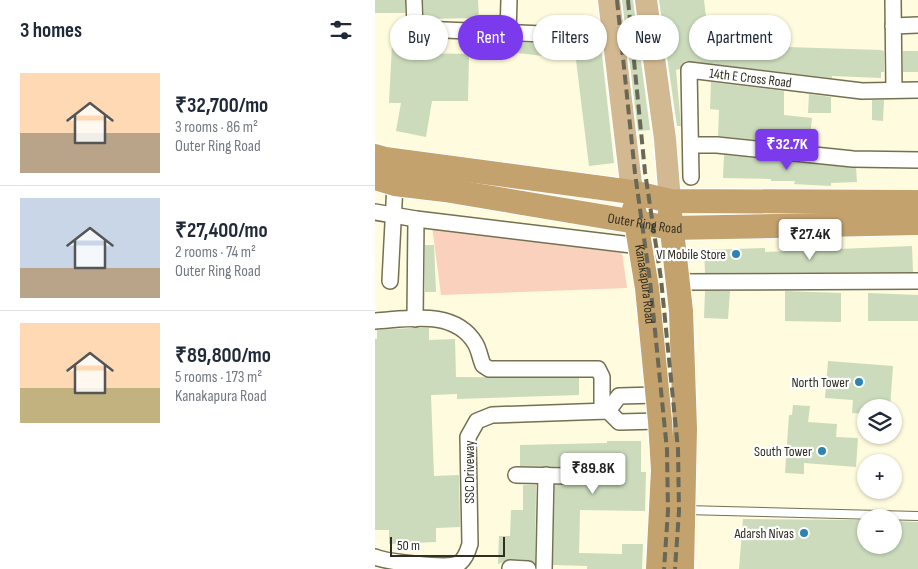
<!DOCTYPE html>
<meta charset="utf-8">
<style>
body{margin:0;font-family:"Sofia Sans Condensed",sans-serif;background:#f6f6f7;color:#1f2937;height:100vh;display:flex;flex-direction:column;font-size:19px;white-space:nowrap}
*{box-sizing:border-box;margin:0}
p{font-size:16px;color:#747a83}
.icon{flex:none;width:28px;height:28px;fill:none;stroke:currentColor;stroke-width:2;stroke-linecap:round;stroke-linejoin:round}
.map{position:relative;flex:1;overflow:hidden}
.panel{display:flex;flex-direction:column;background:#fff;width:375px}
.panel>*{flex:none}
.banner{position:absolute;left:15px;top:15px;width:452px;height:45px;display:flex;gap:10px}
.fabs{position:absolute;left:482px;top:399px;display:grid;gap:10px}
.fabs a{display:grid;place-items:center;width:45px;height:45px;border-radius:50%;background:#fff;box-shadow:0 1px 4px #0004;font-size:25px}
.scale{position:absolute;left:15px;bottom:12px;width:115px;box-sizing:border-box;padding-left:5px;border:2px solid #312f21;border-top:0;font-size:14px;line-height:18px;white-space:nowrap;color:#312f21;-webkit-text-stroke:4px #fff;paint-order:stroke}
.price{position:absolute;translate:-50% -42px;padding:0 11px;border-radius:5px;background:#fff;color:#222;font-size:16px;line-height:32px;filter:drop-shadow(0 1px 2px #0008)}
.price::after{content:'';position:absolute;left:50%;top:30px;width:15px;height:11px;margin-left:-8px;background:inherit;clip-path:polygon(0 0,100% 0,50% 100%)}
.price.current{background:#7c3aed;color:#fff}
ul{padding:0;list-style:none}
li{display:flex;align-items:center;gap:15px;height:125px;padding:0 20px}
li+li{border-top:1px solid #e0e1e3}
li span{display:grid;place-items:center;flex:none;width:140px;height:100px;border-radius:0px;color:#555}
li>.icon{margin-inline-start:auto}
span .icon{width:60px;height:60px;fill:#fffc;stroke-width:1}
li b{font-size:21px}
h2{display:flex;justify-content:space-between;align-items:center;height:60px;padding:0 20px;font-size:21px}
.chip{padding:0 18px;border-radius:22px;background:#fff;box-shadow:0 1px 4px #0004;font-size:18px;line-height:45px}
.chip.current{background:#7c3aed;color:#fff}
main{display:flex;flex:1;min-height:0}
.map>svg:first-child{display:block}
.green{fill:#f9d1bd}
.building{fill:#cbdbbb}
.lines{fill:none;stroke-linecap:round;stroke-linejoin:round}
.service-casing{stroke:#747051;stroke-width:10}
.minor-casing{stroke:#747051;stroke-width:18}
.primary-casing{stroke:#fff;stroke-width:25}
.trunk-casing{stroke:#fff;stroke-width:26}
.service{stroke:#fff;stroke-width:8}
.minor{stroke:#fff;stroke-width:15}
.primary{stroke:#d3b992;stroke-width:22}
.trunk{stroke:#c4a26e;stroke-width:24}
.rail{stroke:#696755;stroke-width:4;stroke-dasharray:10 5;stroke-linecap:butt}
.poi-dot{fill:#2d83b2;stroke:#fff;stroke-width:2}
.labels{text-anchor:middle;stroke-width:4.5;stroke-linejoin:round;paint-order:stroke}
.street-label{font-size:14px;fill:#312f21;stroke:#fff}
.poi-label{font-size:14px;fill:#312f21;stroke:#fff;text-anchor:end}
</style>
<main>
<section class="panel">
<h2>3 homes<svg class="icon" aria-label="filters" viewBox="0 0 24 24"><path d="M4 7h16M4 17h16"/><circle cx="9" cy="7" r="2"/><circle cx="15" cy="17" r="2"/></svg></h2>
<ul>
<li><span style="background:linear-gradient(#ffd9b3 60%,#b9a48a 0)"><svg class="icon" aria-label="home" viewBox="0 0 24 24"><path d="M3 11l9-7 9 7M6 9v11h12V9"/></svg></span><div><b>₹32,700/mo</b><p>3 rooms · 86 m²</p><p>Outer Ring Road</p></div></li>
<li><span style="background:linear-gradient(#c9d6e8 70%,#b9a48a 0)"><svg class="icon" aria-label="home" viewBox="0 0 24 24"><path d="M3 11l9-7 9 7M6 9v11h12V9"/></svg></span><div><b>₹27,400/mo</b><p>2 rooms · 74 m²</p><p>Outer Ring Road</p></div></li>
<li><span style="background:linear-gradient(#ffd9b3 65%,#c2b280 0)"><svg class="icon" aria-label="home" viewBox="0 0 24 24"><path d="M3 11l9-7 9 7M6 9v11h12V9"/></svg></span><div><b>₹89,800/mo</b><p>5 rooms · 173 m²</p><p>Kanakapura Road</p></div></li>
</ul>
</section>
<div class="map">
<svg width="543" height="569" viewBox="0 0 543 569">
<rect width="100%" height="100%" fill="#fefbde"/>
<path class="green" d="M57,226L247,253L252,288L66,295Z"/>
<path class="building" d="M0,0H30V13H0Z
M48,0H103L104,18L49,19Z
M247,0H258L275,130L263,131Z
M284,0H329L335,50L366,51V47H390V42L411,43V47L506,50L509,51V72H506V78L457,76V78L310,61L305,69L301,70L306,126H302Z
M137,42L192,44V49L226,46L239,163L214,166L201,60L135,52Z
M17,45L40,46V53L94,54L93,101H57L51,137L21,131L26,103H14Z
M528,51H543V72H528Z
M336,82L409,91V115L437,118L434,145L343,136L344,110L335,109Z
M434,94L456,97V113H433Z
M497,100H509L508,121L497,120Z
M349,155L481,168L482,182L456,183V186L419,184L420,181H396V179L348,178Z
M50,245H59L61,292H50Z
M537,246L538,272L330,273L329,250L390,248V252Z
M330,291H355L353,319L329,318Z
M410,291L466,293V322L410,321Z
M493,293L543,295V321H493Z
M37,328H54V340L80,339L81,377L204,378V395L82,399V394L56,395L59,476L84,475L85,527L61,528V542L14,544V530H0V339H2V330Z
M453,361L518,366L515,408H491V414L477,413L478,400L450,398Z
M418,405L435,406L433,422L462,424L461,437L483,438L481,467L429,463V474L410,473L414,415H417Z
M232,441H266V472H271L270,511L205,510L204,553L247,554V544H268L267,569H212V566L178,565L180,485L198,484L201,480V472L193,467L145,466V445L232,443Z
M148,485H161L160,563L154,560L136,559L123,564L124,536H135L136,510H148Z
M368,519L491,520V545H519V521L543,522V569H364Z"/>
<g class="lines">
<defs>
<path id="service" d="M310,510L543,516"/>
<g id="minor">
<path d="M39,0L40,27L46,29L239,37"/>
<path d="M518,0L519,90"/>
<path d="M518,26L543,25"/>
<path d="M133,32L134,0"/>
<path d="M316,145H342L478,159L543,160"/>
<path id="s1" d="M316,177L314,70L487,91L543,90"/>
<path d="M0,212L41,219L265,246"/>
<path d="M15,281L20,184"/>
<path d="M303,282L543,281"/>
<path d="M40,319L41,219"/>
<path d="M0,321C34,319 79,309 100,343C104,349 105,358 108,365L114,369H223L227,377V411"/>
<path d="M282,395L244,396L233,411L244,422L285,421"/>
<path d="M141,475L193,476"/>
<path d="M0,557C12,562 71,569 83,564C90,560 93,551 95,544L93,437L102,421L117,415L233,411"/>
<path d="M135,568L153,569"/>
<path d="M169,569L171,475"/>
</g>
<path id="primary" d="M234,0L257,192
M271,0L290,139L295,201"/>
<g id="trunk">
<path d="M0,156L10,159L257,192L295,201L543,202"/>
<path id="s2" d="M0,178L20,184L70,190L297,228L543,223"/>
<path id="s3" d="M259,209L272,288L285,421L288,470L283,569"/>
<path d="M295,213L306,311L310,429L307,569"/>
</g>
</defs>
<use href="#service" class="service-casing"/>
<use href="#minor" class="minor-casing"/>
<use href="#primary" class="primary-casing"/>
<use href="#trunk" class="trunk-casing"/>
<use href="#service" class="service"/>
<use href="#minor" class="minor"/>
<use href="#primary" class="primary"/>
<use href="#trunk" class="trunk"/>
<path class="rail" d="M242,0L260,173L275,281L292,450L293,511L289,569
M253,0L270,172L286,279L303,449L304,511L300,569"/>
</g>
<g class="poi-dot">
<circle cx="361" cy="254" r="5"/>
<circle cx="484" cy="382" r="5"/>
<circle cx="447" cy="451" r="5"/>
<circle cx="429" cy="533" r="5"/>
</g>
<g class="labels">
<g class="street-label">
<text dy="5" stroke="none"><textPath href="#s1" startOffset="169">14th E Cross Road</textPath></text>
<text dy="5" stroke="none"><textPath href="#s2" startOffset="274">Outer Ring Road</textPath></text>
<text dy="5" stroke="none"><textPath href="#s3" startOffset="76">Kanakapura Road</textPath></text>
<text transform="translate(94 472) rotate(-90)" y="5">SSC Driveway</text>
</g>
<g class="poi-label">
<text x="351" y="259">VI Mobile Store</text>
<text x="474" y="387">North Tower</text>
<text x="437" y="456">South Tower</text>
<text x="419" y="538">Adarsh Nivas</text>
</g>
</g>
</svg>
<div class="fabs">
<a><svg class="icon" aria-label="layers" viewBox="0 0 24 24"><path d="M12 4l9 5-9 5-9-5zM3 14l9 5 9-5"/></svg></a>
<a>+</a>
<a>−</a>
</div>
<div class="scale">50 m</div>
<b class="price current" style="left:412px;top:171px">₹32.7K</b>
<b class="price" style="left:435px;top:261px">₹27.4K</b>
<b class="price" style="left:218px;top:495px">₹89.8K</b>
<div class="banner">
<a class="chip">Buy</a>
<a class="chip current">Rent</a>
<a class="chip">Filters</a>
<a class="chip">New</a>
<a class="chip">Apartment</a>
</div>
</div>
</main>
